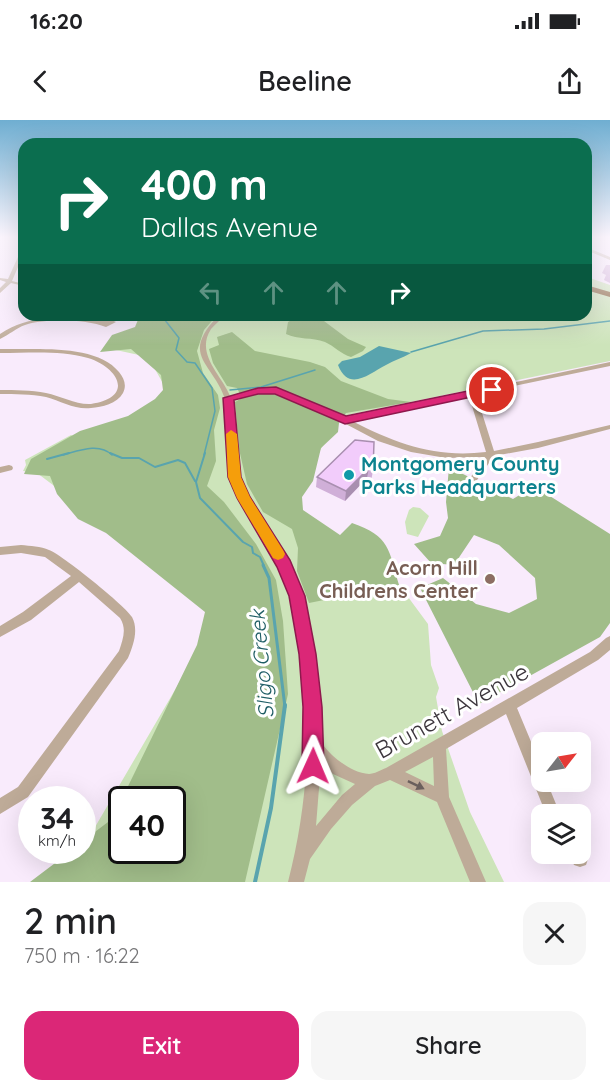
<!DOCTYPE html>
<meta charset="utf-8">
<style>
body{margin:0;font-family:Quicksand,sans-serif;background:#f6f6f6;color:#202124;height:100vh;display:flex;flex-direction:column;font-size:22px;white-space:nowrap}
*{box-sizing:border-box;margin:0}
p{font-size:20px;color:#757577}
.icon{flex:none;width:33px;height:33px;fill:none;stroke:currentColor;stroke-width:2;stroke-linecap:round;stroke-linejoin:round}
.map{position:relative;height:762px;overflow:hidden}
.drawer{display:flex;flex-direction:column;background:#fff;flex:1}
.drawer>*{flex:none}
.guide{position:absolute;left:18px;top:18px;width:574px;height:183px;border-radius:18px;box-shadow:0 6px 24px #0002;background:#0b6e4f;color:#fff;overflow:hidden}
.needle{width:39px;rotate:59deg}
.tools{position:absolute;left:531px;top:612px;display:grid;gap:12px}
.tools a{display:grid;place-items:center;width:60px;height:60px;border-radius:12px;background:#fff;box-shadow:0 6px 24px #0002;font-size:30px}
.speed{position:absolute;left:18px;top:666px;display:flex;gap:12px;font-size:30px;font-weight:700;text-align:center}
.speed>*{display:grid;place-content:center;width:78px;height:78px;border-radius:50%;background:#fff;box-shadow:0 6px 24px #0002;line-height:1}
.speed small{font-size:15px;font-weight:400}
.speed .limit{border:3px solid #111;border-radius:9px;background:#fff;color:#111}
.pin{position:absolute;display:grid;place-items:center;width:51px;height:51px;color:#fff;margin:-26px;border:3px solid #fff;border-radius:50%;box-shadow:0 2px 6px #0007}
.me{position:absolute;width:66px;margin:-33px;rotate:1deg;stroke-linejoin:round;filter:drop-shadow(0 0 4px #0008)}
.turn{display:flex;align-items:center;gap:21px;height:126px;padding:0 24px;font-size:27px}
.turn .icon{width:78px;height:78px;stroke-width:2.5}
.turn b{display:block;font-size:42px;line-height:51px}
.lanes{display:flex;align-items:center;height:57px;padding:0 24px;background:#0003;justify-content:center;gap:30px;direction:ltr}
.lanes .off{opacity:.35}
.round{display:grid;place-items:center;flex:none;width:63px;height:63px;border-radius:18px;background:#f6f6f6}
.headline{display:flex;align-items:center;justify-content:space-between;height:102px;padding:0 24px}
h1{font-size:36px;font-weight:600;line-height:45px}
.primary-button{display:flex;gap:12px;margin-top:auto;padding:12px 24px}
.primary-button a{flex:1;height:69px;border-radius:18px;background:#db2777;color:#fff;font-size:24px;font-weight:600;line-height:69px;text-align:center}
.primary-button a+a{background:#f6f6f6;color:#202124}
.status{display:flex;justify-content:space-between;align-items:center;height:42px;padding:0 30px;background:#fff;direction:ltr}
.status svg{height:16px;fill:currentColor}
header{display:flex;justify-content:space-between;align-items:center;height:78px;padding:0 24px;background:#fff;font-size:27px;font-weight:600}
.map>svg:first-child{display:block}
</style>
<div class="status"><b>16:20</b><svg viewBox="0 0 49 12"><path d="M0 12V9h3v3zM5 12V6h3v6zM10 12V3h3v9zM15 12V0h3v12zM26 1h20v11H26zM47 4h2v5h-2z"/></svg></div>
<header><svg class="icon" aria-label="back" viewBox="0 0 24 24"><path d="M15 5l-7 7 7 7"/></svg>Beeline<svg class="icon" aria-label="share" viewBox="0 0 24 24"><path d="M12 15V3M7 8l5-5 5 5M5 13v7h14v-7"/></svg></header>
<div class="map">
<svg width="610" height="762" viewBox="0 0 610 762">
<rect width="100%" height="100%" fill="#f9ebfc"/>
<path fill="#cde4ba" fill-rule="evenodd" d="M587 157 610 165V241L338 297 340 299 283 388 397 462 428 504 431 545 439 568 436 577 442 611 470 692 504 762H63L221 491 37 353 23 351 26 345 25 340 71 315 75 317 121 301 168 272 148 237 116 230 139 211 138 195H586ZM122 680H172V730H122Z
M413 387 420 388 429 396 418 417 407 414 405 402 409 390Z"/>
<path fill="#a1bd8a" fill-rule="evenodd" d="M140 195H217L204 210 197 231 203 253 218 275 220 288 214 310 216 341 207 366 224 382 256 424 276 460 283 501 288 574 245 762H30L71 731 82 730 83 721 112 699 197 525 205 492 106 413 78 399 57 374 50 356 24 354 31 339 80 311 128 296 155 279 163 270 161 255 131 229 100 232 112 215 135 207ZM122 680H172V730H122Z
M301 195H322L320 198 348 219 366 227 363 231 351 237C341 234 334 226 325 222 312 217 298 220 286 214L288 202Z
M232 212 255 231 310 242 325 247 341 261 388 279 411 282 346 293 339 303 338 312 321 328 313 361 302 377 303 390 340 415 352 403C390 416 389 430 399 465L309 483 297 451 298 428 292 409 263 392 247 364 239 329 235 282 242 278 237 268 227 266 213 243 209 229 219 225 217 217Z
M449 347 513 379 534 366 610 414V503L600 517 479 584 420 468 443 458 476 484 509 493 537 479 535 458 499 425 474 415 454 445 431 443 414 424 440 416 448 398 446 382Z"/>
<path fill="#59a4ae" d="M379 226 411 233C403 238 394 240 386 245 370 253 349 273 338 245L342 241 360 237Z"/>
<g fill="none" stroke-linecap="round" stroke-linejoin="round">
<path stroke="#59a4ae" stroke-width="1.5" d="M161 195 179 218 176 230 187 242 195 243 212 268 215 291 204 335
M411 232 483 211 544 209 610 201
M230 270 261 267 315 250
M63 335C78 331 99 322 112 335"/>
<path stroke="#59a4ae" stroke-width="2" d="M110 333 122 338H139L155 347 178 340 185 343 195 361
M205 333 196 362 200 378 243 422 252 427 253 433 260 437 264 446
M47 339 69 333"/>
<path stroke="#59a4ae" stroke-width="3" d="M263 445 269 458 285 587"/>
<path stroke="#59a4ae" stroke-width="4" d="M255 762 271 688 285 585"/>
<path fill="#beab98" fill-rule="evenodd" d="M24 127V133L12 161 24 164V166L11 163 0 173V168L6 162 0 160V158L8 159 22 128Z
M586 127 610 137V140L586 130Z
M219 195H225C221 200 215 204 211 209 195 234 221 254 230 276L265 268 276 269 346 298 610 242V246L476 274 494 331 538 322 610 305V309L538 328 494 336 477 360 474 361 470 358 485 337 446 338 411 332 378 321 342 302 275 273 265 272 232 279C240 306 231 335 240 361 252 391 273 415 288 443 305 475 311 513 316 549 317 561 320 620 323 625 333 638 352 653 369 654 374 654 381 650 386 648L590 532 606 518 610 516V530L598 540 517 588 542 648V662H547L560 694H546L506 594 446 629 449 677 486 762H470L437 682 390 660 375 666 352 685 331 709 310 739 304 762H288C312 669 314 574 292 479 281 434 244 402 231 358 223 333 233 307 226 282 214 242 178 237 219 195ZM469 276 486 332C435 338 397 324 352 301ZM433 637 434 666 405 652ZM321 643 333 654 355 664 342 675 316 706Z
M47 198 99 200 107 198 116 202 106 207C85 199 47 198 25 205 16 208 9 215 0 219V214C15 204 30 200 47 198Z
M0 229C33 230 96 223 119 252 124 258 127 265 123 273 117 284 102 287 91 288 75 290 61 281 46 277 31 274 15 274 0 274V270C15 270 31 270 46 273 61 276 76 285 91 284 134 278 120 248 88 238 60 230 29 233 0 233Z
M9 345 12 346 13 348 12 350 0 353V347Z
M21 425C30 426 41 426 49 430 61 434 127 487 132 497 139 510 133 526 128 538L28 677 0 694V678L18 667 119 531C123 519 127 509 120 498L79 462 31 500 0 517V506L23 492 71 456 45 437 21 433 0 435V427Z
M580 728 586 733 588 739 586 745 580 747 574 745 568 734H580Z"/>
<path fill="#815b32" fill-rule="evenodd" d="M586 165 610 172V177L586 170Z"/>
</g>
<path fill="#d0afd8" d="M606 145H610V163L604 160 606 155 602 153Z
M355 320 373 351 371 361 367 358 345 381 316 367 317 357Z"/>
<path fill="#a98fb0" d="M369 348 367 358 345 381 346 371Z"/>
<path fill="#f2ccfb" stroke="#a98fb0" stroke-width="1.5" d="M355 320 374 322 373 351 369 348 346 371 317 357Z"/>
<defs><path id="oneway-solid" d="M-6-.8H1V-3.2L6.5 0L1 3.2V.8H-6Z" transform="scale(1.5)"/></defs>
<use fill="#6a5f5d" href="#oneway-solid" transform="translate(416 665) rotate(26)"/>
<linearGradient id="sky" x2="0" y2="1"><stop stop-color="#6faed1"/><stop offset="0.52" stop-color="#fcf6fe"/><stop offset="1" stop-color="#fcf6fe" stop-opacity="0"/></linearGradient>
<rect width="610" height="225" fill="url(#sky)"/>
<path fill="#db2777" stroke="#8e194d" stroke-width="1.5" d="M492 266 497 270 495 272 345 304 275 274H258L234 280 241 357 250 377 290 440 305 476 316 534 322 587 324 646 321 653 313 656 306 653 302 646 303 587 299 534 289 476 277 447 237 378 228 357 223 278 258 268 276 267 346 296Z"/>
<path fill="#f59e0b" d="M231 310 237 314 241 357 250 377 283 430 285 434 283 438 278 440 273 438 237 378 228 357 226 314Z"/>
<circle fill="#0f9aa8" stroke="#fff" stroke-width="2" cx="349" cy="355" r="6"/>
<circle fill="#8d6e63" stroke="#fff" stroke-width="2" cx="490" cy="459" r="6"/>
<g text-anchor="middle" stroke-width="6" stroke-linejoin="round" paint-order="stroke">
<g font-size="20" font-weight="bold" fill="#0d838f" stroke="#fff" text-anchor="start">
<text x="361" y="351">Montgomery County<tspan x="361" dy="23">Parks Headquarters</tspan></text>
</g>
<g font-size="20" font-weight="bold" fill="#785e54" stroke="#fff" text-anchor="end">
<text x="478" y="455">Acorn Hill<tspan x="478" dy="23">Childrens Center</tspan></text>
</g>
<g font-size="21" font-style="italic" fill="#1e5d65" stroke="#fff">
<text transform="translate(262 544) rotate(-95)" y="7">Sligo Creek</text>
</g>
<g font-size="24" fill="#3c363d" stroke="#fff">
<text transform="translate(452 591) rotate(-29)" y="8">Brunett Avenue</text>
</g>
</g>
</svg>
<div class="tools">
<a><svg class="needle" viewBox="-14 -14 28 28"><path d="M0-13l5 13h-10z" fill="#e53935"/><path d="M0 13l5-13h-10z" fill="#757577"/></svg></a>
<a><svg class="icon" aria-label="layers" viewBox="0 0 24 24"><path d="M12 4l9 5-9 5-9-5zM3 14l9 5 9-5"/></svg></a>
</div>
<div class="speed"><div>34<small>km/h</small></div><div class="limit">40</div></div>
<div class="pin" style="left:492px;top:270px;background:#d93025"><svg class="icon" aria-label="arrive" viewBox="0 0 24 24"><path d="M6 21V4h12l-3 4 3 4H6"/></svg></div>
<svg class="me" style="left:313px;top:646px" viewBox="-20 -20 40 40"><path d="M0-17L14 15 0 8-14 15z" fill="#db2777" stroke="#fff" stroke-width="4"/></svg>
<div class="guide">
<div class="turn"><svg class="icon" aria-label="right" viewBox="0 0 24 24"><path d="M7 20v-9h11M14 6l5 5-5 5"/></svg><div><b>400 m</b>Dallas Avenue</div></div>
<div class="lanes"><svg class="icon off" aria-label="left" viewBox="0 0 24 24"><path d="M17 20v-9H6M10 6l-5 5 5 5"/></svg><svg class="icon off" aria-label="ahead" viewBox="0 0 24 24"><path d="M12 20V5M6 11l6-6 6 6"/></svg><svg class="icon off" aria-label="ahead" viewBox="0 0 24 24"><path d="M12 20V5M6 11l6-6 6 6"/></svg><svg class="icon" aria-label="right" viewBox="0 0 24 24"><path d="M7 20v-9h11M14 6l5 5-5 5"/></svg></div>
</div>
</div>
<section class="drawer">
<div class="headline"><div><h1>2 min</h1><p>750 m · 16:22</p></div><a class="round"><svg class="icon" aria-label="close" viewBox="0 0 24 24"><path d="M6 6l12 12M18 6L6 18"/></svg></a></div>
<div class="primary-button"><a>Exit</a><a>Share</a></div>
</section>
